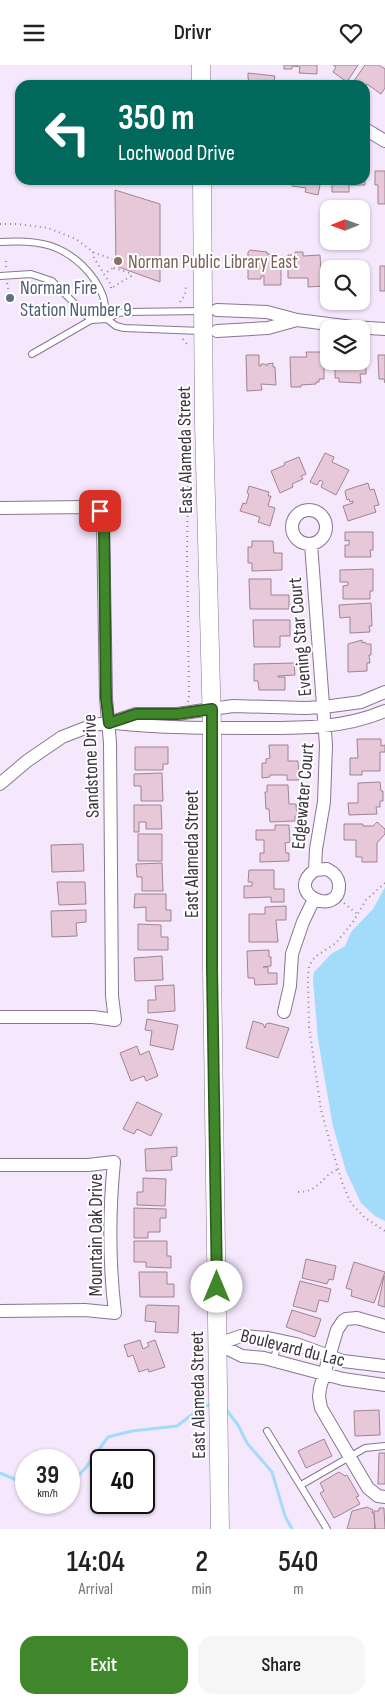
<!DOCTYPE html>
<style>
body{margin:0;font-family:"Sofia Sans Condensed",sans-serif;background:#f6f6f6;color:#222;height:100vh;display:flex;flex-direction:column;font-size:19px;white-space:nowrap}
*{box-sizing:border-box;margin:0}
p{font-size:16px;color:#767676}
.icon{flex:none;width:28px;height:28px;fill:none;stroke:currentColor;stroke-width:2;stroke-linecap:round;stroke-linejoin:round}
.map{position:relative;height:1464px;overflow:hidden}
.panel{display:flex;flex-direction:column;background:#fff;flex:1}
.panel>*{flex:none}
.banner{position:absolute;left:15px;top:15px;width:355px;height:105px;border-radius:15px;box-shadow:0 1px 4px #0004;background:#00695c;color:#fff;overflow:hidden}
.needle{width:32px;rotate:269deg}
.controls{position:absolute;left:320px;top:135px;display:grid;gap:10px}
.controls a{display:grid;place-items:center;width:50px;height:50px;border-radius:10px;background:#fff;box-shadow:0 1px 4px #0004;font-size:25px}
.speed{position:absolute;left:15px;top:1384px;display:flex;gap:10px;font-size:25px;font-weight:700;text-align:center}
.speed>*{display:grid;place-content:center;width:65px;height:65px;border-radius:50%;background:#fff;box-shadow:0 1px 4px #0004;line-height:1}
.speed small{font-size:12px;font-weight:400}
.speed .limit{border:2px solid #111;border-radius:8px;background:#fff;color:#111}
.pin{position:absolute;display:grid;place-items:center;width:42px;height:42px;color:#fff;margin:-21px;border-radius:10px;box-shadow:0 2px 8px #0006}
.me{position:absolute;width:55px;margin:-28px;rotate:0deg;stroke-linejoin:round;filter:drop-shadow(0 0 4px #0008)}
.turn{display:flex;align-items:center;gap:18px;height:105px;padding:0 20px;font-size:22px}
.turn .icon{width:65px;height:65px;stroke-width:2.5}
.turn b{display:block;font-size:35px;line-height:42px}
.eta{display:flex;justify-content:space-evenly;align-items:center;height:85px;text-align:center}
.eta b{font-size:30px;font-weight:600;line-height:35px}
.action{display:flex;gap:10px;margin-top:auto;padding:10px 20px}
.action a{flex:1;height:58px;border-radius:15px;background:#40862b;color:#fff;font-size:20px;font-weight:600;line-height:58px;text-align:center}
.action a+a{background:#f6f6f6;color:#222}
header{display:flex;justify-content:space-between;align-items:center;height:65px;padding:0 20px;background:#fff;font-size:22px;font-weight:600}
.map>svg:first-child{display:block}
</style>
<header><svg class="icon" aria-label="menu" viewBox="0 0 24 24"><path d="M4 6h16M4 12h16M4 18h16"/></svg>Drivr<svg class="icon" aria-label="heart" viewBox="0 0 24 24"><path d="M12 20l-8-8c-3-5 5-10 8-4 3-6 11-1 8 4z"/></svg></header>
<div class="map">
<svg width="385" height="1464" viewBox="0 0 385 1464">
<rect width="100%" height="100%" fill="#f5e7fc"/>
<path fill="#a3dbfa" d="M385 822V1156L375 1151 361 1138 346 1106 333 1061 325 1016 318 974 313 915 314 907 320 901 331 889 345 881 351 867 373 844Z"/>
<g fill="none" stroke-linecap="round" stroke-linejoin="round">
<path stroke="#a3dbfa" stroke-width="3" d="M225 1343 238 1360 247 1378 272 1407 285 1451 292 1464
M0 1408 26 1419
M69 1417 79 1410 87 1401 108 1372 132 1366 177 1361 202 1342 213 1339"/>
</g>
<path fill="#e6c8d8" stroke="#a08493" d="M284 0H317V9L299 8 300 2 292 1V4H284Z
M333 0H358L347 17 333 7 336 2Z
M365 0H379L385 4V23L381 29 367 19 365 22V20H351Z
M248 8 275 11 274 16H276V20H252V17L249 16 248 13Z
M375 106H385V139H378V120H375Z
M293 115H321L318 130 305 127 306 123 292 121Z
M332 115H365V120H349V127H332Z
M115 125 160 139V217L116 201Z
M250 185 267 187V189H276V192L281 193V220H264V211H261V214H248V187Z
M295 187H303V191L320 190 321 207H325V221L308 222V213H288V190H295Z
M338 196H349V198H354V202H362V210L361 204H331V200H338Z
M380 201H385V226H380Z
M361 212 362 218H368V230H361Z
M306 287H324V314H319V317H316V319L301 320V322H291L290 292H307Z
M361 289H366V309H360L361 318 339 317V313H335V296H361Z
M246 290H259V301H261V299H265L267 301V299L273 298V302H275L276 320 261 319 262 325 247 326Z
M378 290H385V318L384 314H379Z
M325 388 334 392 332 397 349 405 336 430 321 422 323 417 320 415 317 420 310 417Z
M299 392 306 409 301 411 303 414 292 419 293 422 280 428 271 406 285 400 284 398Z
M368 418 370 425 374 424 379 440 374 441 376 447 348 456 343 441 353 438V436L350 437 349 434 347 435 345 427 346 425Z
M249 421 269 427 268 431H271L268 441 275 443 270 461 258 457 260 452 240 446 243 438 246 439 249 429 247 428Z
M345 467H373V485H370L371 492H345V480H349V475L345 476Z
M252 476H273L274 488H282V505L252 506V498H248V482H252Z
M373 504V526H370V534H343V521L348 520V517H340V505Z
M249 514H271V530H289V544H250Z
M371 538 372 561H369L370 567 350 568V552L340 553 339 540Z
M253 555H290V571H280V582H254Z
M362 575V578L365 577 366 579H371V590H369L370 598H367V606L348 607V579Z
M294 598 295 610 278 611V612H285V625H259L258 616H254V599Z
M357 674H381V681L385 680V687H380V706H362V710H350V693H358Z
M269 680H288V696H298L299 715H287V710H270V712L262 713V698H266V694L270 693Z
M135 682H168V699H163V705H135Z
M162 708 163 736H141V721H134V709Z
M380 717 381 726H383V736H380V742H376L377 749 349 750 348 738H358V718Z
M267 720H288L289 739H296L297 751H295V756L270 757 269 744H266L265 727H267Z
M134 740H161L162 764H146V757H139V767H134Z
M377 757 385 764V769L377 778V797H362V792H356V775H344V759H363V761H373Z
M275 760H289L290 777 285 778 286 788H289V796L260 797V788H264V775H256V765H275Z
M138 769H162V796H138Z
M83 779 84 806 52 807 51 780Z
M162 798 163 826H142V812H137L136 799Z
M249 805H274V824H284V837H271V832L244 833V821H252V817H248Z
M57 817H85L86 839 59 840Z
M135 829H166V845H171V856H146V842L134 843Z
M286 841V855H276L278 877H249V849H265V842Z
M86 845V857L76 858 77 871 52 872 51 846Z
M138 859 161 860V872H168V885H138Z
M269 885V892H271V901L263 902H268V908H277V919L255 920 254 913H248L247 886Z
M162 891 163 915 135 916 134 893Z
M174 920 175 946 148 948V935H156L155 921Z
M147 954 178 960 173 985 150 980 152 966 145 965Z
M253 956 263 959 265 963 266 959 269 958 289 963 278 993 246 983Z
M137 981 140 990 149 986 158 1011 146 1016 144 1011 131 1016 120 988Z
M137 1037 162 1049 151 1071 137 1064 134 1069 123 1064Z
M177 1082V1091L171 1092 172 1105 146 1106 145 1084Z
M143 1113 166 1114 165 1141 137 1140V1127H143Z
M134 1143 166 1144V1153H160V1167H148V1173H134Z
M134 1176H167V1191H171V1203L146 1202V1197H134Z
M306 1194 336 1201 333 1215 329 1214 327 1219 302 1213Z
M354 1197 385 1207 374 1238 351 1231 352 1225 346 1223Z
M139 1207H167V1219H174V1232H140Z
M384 1211H385V1242L378 1240Z
M300 1216 331 1224 328 1237 319 1235 316 1247 293 1241Z
M148 1240 179 1241 178 1268 155 1267 156 1257 145 1256 146 1241Z
M292 1245 321 1254 315 1272 286 1262Z
M140 1275 143 1284 149 1281 147 1278 155 1275 165 1302 149 1307 148 1304 139 1307 133 1290 128 1292 124 1280Z
M379 1345 380 1370 355 1371 354 1346Z
M324 1374 332 1391 306 1403 298 1386Z
M379 1388H385V1419H378Z
M339 1407 345 1411 347 1410 359 1431 356 1432 360 1439 334 1453 320 1428 324 1426 320 1418Z
M367 1442 373 1445 372 1448H374L375 1464H347L352 1446Z
M379 1443H384L385 1464H375L374 1446H379Z"/>
<g fill="none" stroke-linecap="round" stroke-linejoin="round">
<g stroke="#87788f" stroke-width="8">
<path id="lane" d="M0 177C16 176 36 176 51 181 74 189 94 208 103 231 105 238 106 247 107 254L91 255 32 289
M0 211 31 209 52 216 91 255
M201 266 124 263 116 261 107 254 118 248 127 247 202 246
M274 1295 278 1275
M267 1366 327 1464
M301 1420 365 1383 385 1381"/>
</g>
<g stroke="#87788f" stroke-width="14">
<path id="street" d="M365 64 385 76
M217 245 267 247 297 255 268 263 217 266
M297 255 352 262 385 264
M0 443 87 442 97 447 103 458 106 633 110 678 112 931 115 955 93 952H0
M292 462a17 17 0 1 1 34 0a17 17 0 1 1-34 0Z
M97 448 110 433
M311 479 326 680 324 737 316 784 315 805C282 829 341 854 339 819 338 811 333 807 327 804L315 805
M115 658C161 663 207 663 253 663 298 663 343 664 385 646
M0 719 27 696 62 672 93 660 109 658 136 649H177L233 641 305 643 324 642 361 637 385 627
M284 947 290 921 292 889 303 857 314 834
M0 1100H88L114 1097C109 1147 109 1198 115 1248L85 1245 0 1246
M385 1261 357 1253 346 1254 343 1256 337 1265 320 1323 319 1332 321 1343 368 1423 378 1431 385 1432
M218 1279 242 1291 264 1293 343 1314 385 1320
M218 1279 241 1271 268 1273 296 1279 343 1296 385 1301"/>
</g>
<g stroke="#87788f" stroke-width="19">
<path id="secondary" d="M201 0V20
M202 115 204 358 212 663V903L220 1464"/>
</g>
<path stroke="#918695" stroke-width="2" stroke-dasharray="1 4" stroke-linecap="butt" d="M0 159H18L48 163 76 174 93 187 114 195V203L130 208 131 211 110 224
M93 187 94 193 104 209
M6 202V193
M7 218 10 231
M111 223V220L104 209 113 203
M180 237 185 230 186 221H188
M183 274 189 282
M188 637 189 631 187 487 189 369
M385 818 366 835 353 857 336 878 315 892 309 901 308 915 309 962 313 989 321 1045 331 1081 343 1120 351 1138 365 1153 385 1166
M344 838 357 849
M298 1127C320 1127 320 1112 338 1104"/>
<use href="#lane" stroke="#fff" stroke-width="6"/>
<use href="#street" stroke="#fff" stroke-width="12"/>
<use href="#secondary" stroke="#fff" stroke-width="18"/>
</g>
<g fill="none" stroke-linecap="round" stroke-linejoin="round">
<g stroke="#2a571c" stroke-width="12">
<path id="route" d="M100 446 97 448 104 463 106 633 109 658 136 649H177L212 644V903L217 1222"/>
</g>
<use href="#route" stroke="#40862b" stroke-width="9"/>
</g>
<circle fill="#8d6e63" stroke="#fff" stroke-width="2" cx="118" cy="196" r="5"/>
<circle fill="#5c6f8a" stroke="#fff" stroke-width="2" cx="10" cy="233" r="5"/>
<g text-anchor="middle" stroke-width="4" stroke-linejoin="round" paint-order="stroke">
<g font-size="19" fill="#785e54" stroke="#fff" text-anchor="start">
<text x="128" y="203">Norman Public Library East</text>
</g>
<g font-size="19" fill="#4e5e75" stroke="#fff" text-anchor="start">
<text x="20" y="229">Norman Fire<tspan x="20" dy="22">Station Number 9</tspan></text>
</g>
<g font-size="19" fill="#3c353f" stroke="#fff">
<text transform="translate(184 385) rotate(-91)" y="7">East Alameda Street</text>
<text transform="translate(299 572) rotate(-95)" y="7">Evening Star Court</text>
<text transform="translate(90 701) rotate(-92)" y="7">Sandstone Drive</text>
<text transform="translate(302 731) rotate(-85)" y="7">Edgewater Court</text>
<text transform="translate(191 789) rotate(-90)" y="7">East Alameda Street</text>
<text transform="translate(95 1170) rotate(-90)" y="7">Mountain Oak Drive</text>
<text transform="translate(293 1282) rotate(14)" y="7">Boulevard du Lac</text>
<text transform="translate(197 1330) rotate(-91)" y="7">East Alameda Street</text>
</g>
</g>
</svg>
<div class="controls">
<a><svg class="needle" viewBox="-14 -14 28 28"><path d="M0-13l5 13h-10z" fill="#e53935"/><path d="M0 13l5-13h-10z" fill="#767676"/></svg></a>
<a><svg class="icon" aria-label="search" viewBox="0 0 24 24"><circle cx="10" cy="10" r="6"/><path d="M15 15l6 6"/></svg></a>
<a><svg class="icon" aria-label="layers" viewBox="0 0 24 24"><path d="M12 4l9 5-9 5-9-5zM3 14l9 5 9-5"/></svg></a>
</div>
<div class="speed"><div>39<small>km/h</small></div><div class="limit">40</div></div>
<div class="pin" style="left:100px;top:446px;background:#d93025"><svg class="icon" aria-label="arrive" viewBox="0 0 24 24"><path d="M6 21V4h12l-3 4 3 4H6"/></svg></div>
<svg class="me" style="left:217px;top:1222px" viewBox="-20 -20 40 40"><circle r="19" fill="#fff"/><path d="M0-13L10 11 0 6-10 11z" fill="#40862b"/></svg>
<div class="banner">
<div class="turn"><svg class="icon" aria-label="left" viewBox="0 0 24 24"><path d="M17 20v-9H6M10 6l-5 5 5 5"/></svg><div><b>350 m</b>Lochwood Drive</div></div>
</div>
</div>
<section class="panel">
<div class="eta">
<div><b>14:04</b><p>Arrival</p></div>
<div><b>2</b><p>min</p></div>
<div><b>540</b><p>m</p></div>
</div>
<div class="action"><a>Exit</a><a>Share</a></div>
</section>
